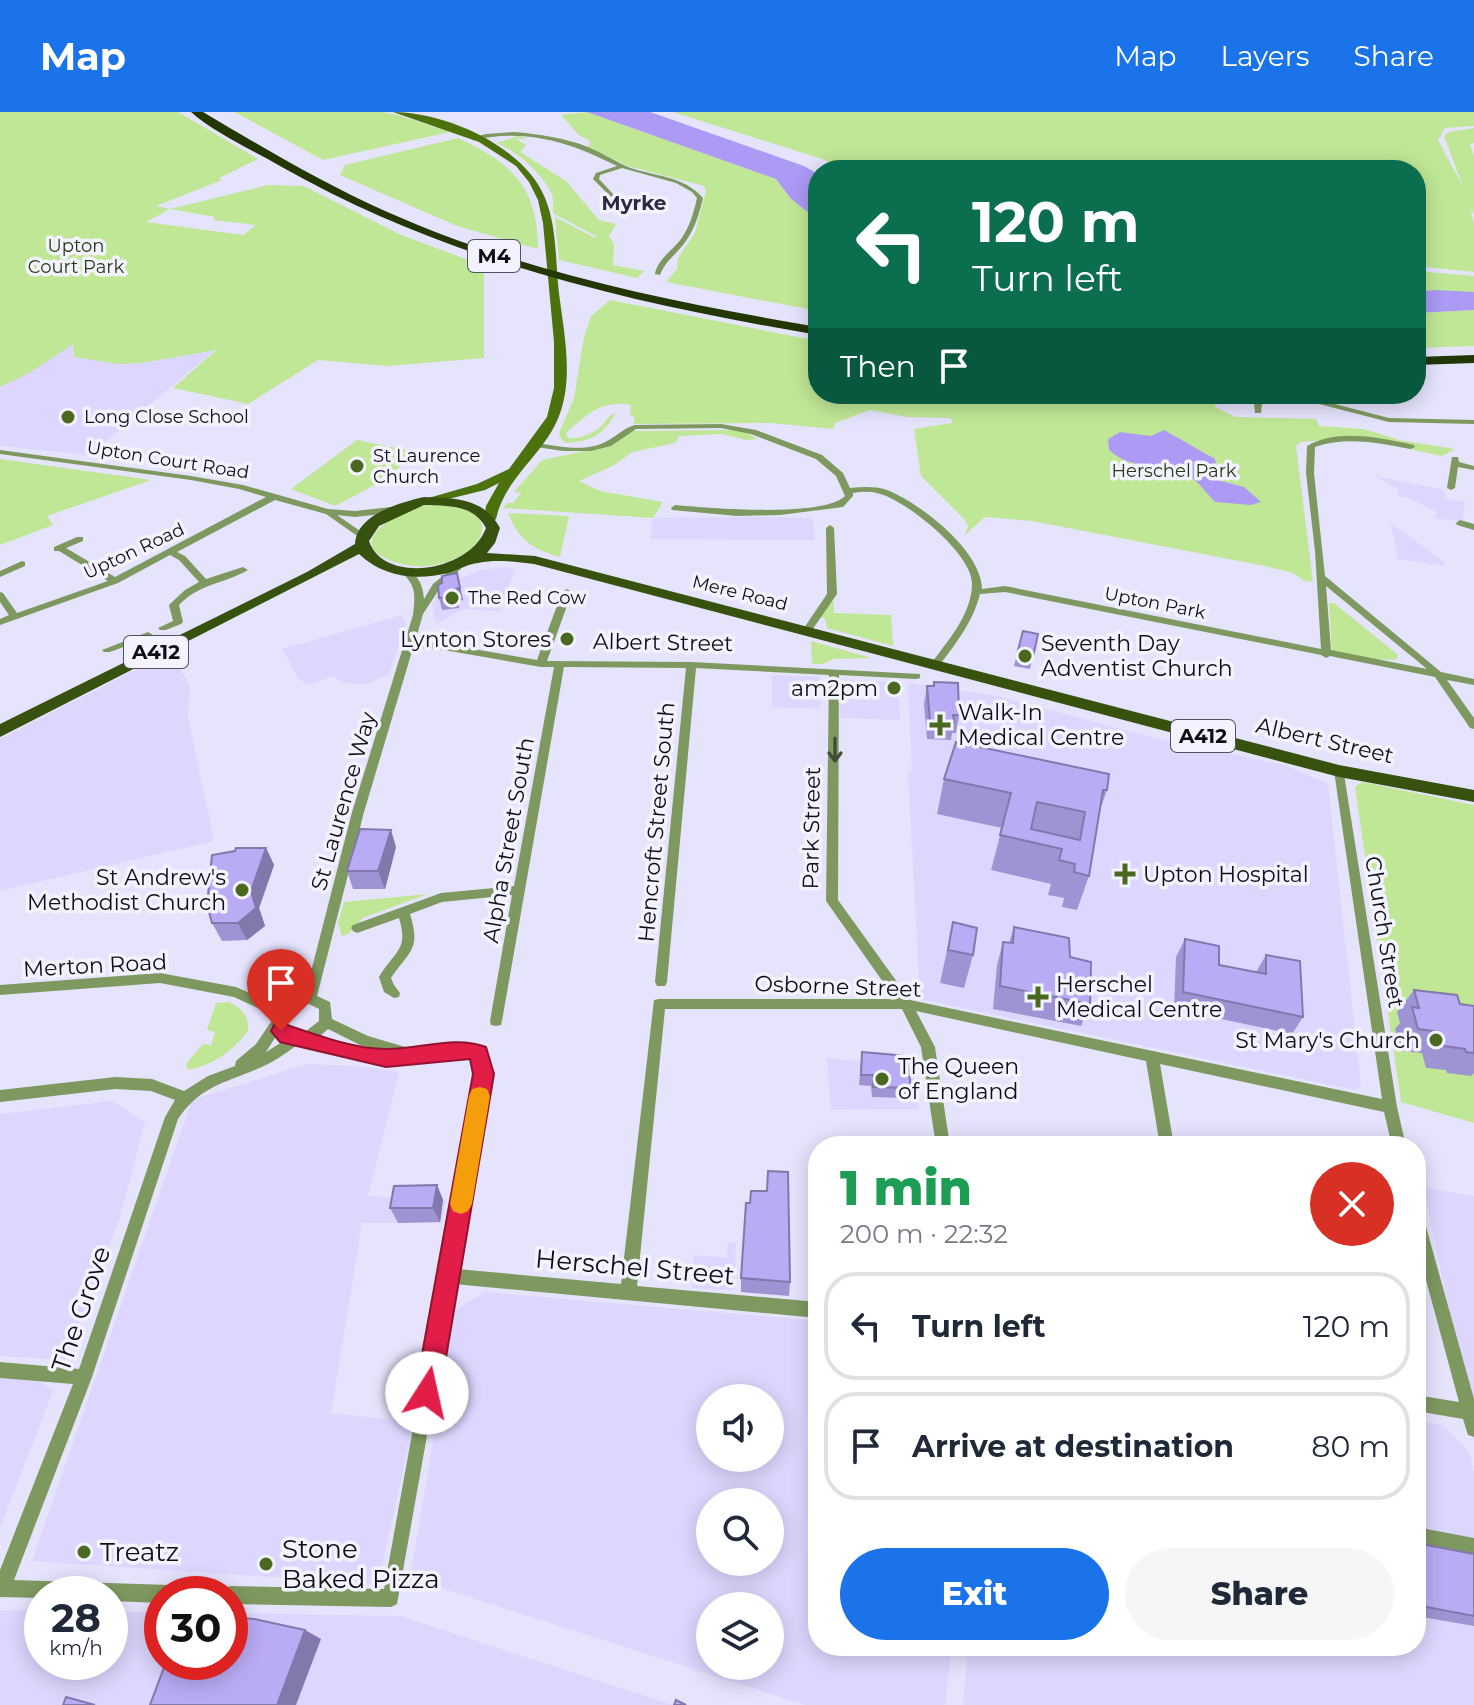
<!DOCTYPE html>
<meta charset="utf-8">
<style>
body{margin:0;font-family:Montserrat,sans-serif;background:#f6f6f7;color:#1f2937;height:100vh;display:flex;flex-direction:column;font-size:30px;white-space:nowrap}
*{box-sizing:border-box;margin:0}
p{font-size:26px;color:#747a83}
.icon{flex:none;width:44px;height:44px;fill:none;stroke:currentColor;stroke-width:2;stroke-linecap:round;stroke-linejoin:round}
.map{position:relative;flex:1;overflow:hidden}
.drawer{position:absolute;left:808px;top:1024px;width:618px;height:520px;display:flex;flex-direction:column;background:#fff;border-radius:32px;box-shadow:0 4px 20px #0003}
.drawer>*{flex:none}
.hud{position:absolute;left:808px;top:48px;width:618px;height:244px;border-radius:32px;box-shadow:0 4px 20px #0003;background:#0b6e4f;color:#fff;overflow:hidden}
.fabs{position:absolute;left:696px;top:1272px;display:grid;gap:16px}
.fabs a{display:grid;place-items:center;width:88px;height:88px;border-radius:50%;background:#fff;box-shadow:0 4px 20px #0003;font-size:40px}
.speed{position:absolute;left:24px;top:1464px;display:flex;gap:16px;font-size:40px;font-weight:700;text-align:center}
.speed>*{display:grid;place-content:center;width:104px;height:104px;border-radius:50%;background:#fff;box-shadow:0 4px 20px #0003;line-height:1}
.speed small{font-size:20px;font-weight:400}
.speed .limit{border:12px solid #d22;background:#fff;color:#111}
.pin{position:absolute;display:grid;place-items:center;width:68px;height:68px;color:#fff;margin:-82px -34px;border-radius:50% 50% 50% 0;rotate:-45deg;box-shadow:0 0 8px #0007}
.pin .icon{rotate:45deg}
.me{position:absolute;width:88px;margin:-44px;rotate:10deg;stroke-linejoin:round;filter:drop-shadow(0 0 6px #0008)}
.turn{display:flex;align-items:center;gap:28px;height:168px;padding:0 32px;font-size:36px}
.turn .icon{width:104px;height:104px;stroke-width:2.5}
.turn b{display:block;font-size:56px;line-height:68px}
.then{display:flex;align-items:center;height:76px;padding:0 32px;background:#0003;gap:16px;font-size:30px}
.round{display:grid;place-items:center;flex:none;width:84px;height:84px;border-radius:42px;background:#f6f6f7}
.overview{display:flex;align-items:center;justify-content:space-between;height:136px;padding:0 32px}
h1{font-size:48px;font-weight:800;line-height:60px;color:#1e9e55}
.button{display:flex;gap:16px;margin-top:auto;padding:16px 32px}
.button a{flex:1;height:92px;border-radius:48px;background:#1a73e8;color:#fff;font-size:32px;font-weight:800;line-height:92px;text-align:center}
.button a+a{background:#f6f6f7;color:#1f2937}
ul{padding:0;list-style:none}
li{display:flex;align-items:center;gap:24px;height:108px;margin:0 16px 12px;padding:0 16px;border:4px solid #e0e1e3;border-radius:32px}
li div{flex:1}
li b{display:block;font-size:30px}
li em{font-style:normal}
header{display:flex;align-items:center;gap:48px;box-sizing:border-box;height:112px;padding:0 40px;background:#1a73e8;color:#fff}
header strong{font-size:38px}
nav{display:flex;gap:44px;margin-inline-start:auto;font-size:28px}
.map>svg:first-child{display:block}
</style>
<header>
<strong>Map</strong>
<nav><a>Map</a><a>Layers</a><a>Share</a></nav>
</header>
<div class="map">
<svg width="1474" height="1593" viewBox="0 0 1474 1593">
<rect width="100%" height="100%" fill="#e6e3fd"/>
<path fill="#ddd7ff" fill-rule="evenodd" d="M75 220 215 238 90 343 0 334V276Z
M1375 364 1440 377 1445 380V386L1465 390 1462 410 1435 406 1437 400 1412 387 1399 384 1397 376Z
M769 405 810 406 813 408 815 428 650 427 653 406Z
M1391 411 1445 451 1446 454 1398 447Z
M505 455 515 458 500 499 464 497 436 512 432 493 441 475 480 458Z
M402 503 406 512 389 562 367 572 342 571 334 564 308 573 299 567 282 537Z
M171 540 190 574 188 605 214 729 0 779V627Z
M772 563 820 565V597L772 595Z
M840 567 898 570 900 608 840 606Z
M908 571 998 584 1139 622 1287 654 1328 672 1361 974 1355 978 920 887 908 660 912 659Z
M827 946 912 955 919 997 831 998Z
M307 952 356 954 399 960 368 1084 446 1088 442 1111H362L331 1301 414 1310 378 1472 32 1449 192 988Z
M112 989 145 1010 120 1105 65 1248 0 1244V1002Z
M1424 1076 1474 1084V1301H1470Z
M728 1130 736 1131 734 1178 692 1176 694 1143 727 1146Z
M485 1180 818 1209V1534H952L945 1593H805L410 1466 455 1198ZM710 1286H770V1346H710ZM710 1390H770V1450H710ZM710 1494H770V1554H710Z
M0 1265 38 1268 53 1279 0 1416Z
M1416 1308 1443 1313 1469 1340 1474 1361V1427L1416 1416Z
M1416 1436 1474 1448V1593H963L968 1534H1416Z
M0 1498 42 1499V1550H110V1500H162V1550H230V1501L400 1504 673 1593H0Z"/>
<path fill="#c0e796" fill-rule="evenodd" d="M0 0H178L258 47 219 66 222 68 156 94 170 97 268 73 304 74 399 122 484 154V246L388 254 318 248 248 292 173 276 216 238 141 251 118 252 74 245 73 232 29 261 0 275ZM170 97 215 105 213 108 256 113 243 123 146 110Z
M234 0H383L406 5 389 0 450 20 323 48Z
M587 0 776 67 791 87 818 108V199L666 170 677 157 678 146 695 121 706 79 704 74 628 54 588 35 591 30 579 23 561 3Z
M673 0H1474V14L1445 16 1438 28 1463 75 1444 24 1449 20 1474 16V31L1470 32 1474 44V103L1470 94 1474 112V160L1416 154V58H840L825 48Z
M518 24 529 26 516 27 526 33 520 40 566 69 599 108 616 112 609 124 614 132 613 153 644 159 637 166 559 148 555 105 595 126 596 124 554 102C552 96 554 90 552 83 545 64 515 37 496 31Z
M458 26C512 51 538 75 538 137L457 114 340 63 345 53Z
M1416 159 1474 164V180H1416Z
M610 188 818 229V282H1216L1215 295 1235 305 1316 307 1319 314 1364 317 1399 328 1455 337 1442 344 1357 326 1301 330 1296 334 1313 470 1305 469 1293 461 1265 454 1032 409 985 405 965 423 968 414 964 407 921 364 914 317 952 311 951 306 907 305 870 298 835 311 833 317 770 311 633 312 635 305 630 304 631 293C601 287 587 303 566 321L568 326C585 327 600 319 609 304L616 301C602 324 592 329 565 331L559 324 560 319 574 286 584 225 591 204Z
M1474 198V234L1416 236V201Z
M743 318 757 327 746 328 722 322 679 324 675 331 632 340 613 354 579 369 600 379 663 390 653 406 503 396 507 391H513L521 381 514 380 542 348 609 334 632 319Z
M357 328 416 340 386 367 335 394 291 377Z
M0 347 151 368 47 404 53 413 0 433Z
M425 393C534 391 466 471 398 451 338 433 396 400 425 393Z
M508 401 569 404 560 445C532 437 519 428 508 401Z
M833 485 834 501 891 503 893 534 827 516 825 506 819 505Z
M1329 491H1334L1398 543 1396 548 1337 546 1332 541Z
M811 529 872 546 833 547 823 552H812Z
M1362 670 1474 693V1011L1401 990 1355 675Z
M428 782 363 806 348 822 342 824 338 811 344 790Z
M291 850 280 876 268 881 256 877 255 868 259 864Z
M229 890C243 897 249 904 248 919 232 940 213 953 188 958L186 952 203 932 211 933 215 920 207 918 216 891Z"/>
<path fill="#ac9af5" d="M587 0H650L804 54 818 62V108L791 87 776 67Z
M1435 178 1474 180V198L1416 201V180Z
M1164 318 1215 347 1216 351 1199 358 1202 364 1244 375 1261 390 1251 393 1215 390C1204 379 1196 365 1181 359 1153 348 1136 361 1109 338L1108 327 1120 320 1151 324Z"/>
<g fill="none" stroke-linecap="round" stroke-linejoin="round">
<path fill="#7e9960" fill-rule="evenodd" d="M514 20C539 22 565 26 588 35 602 41 615 49 628 55 655 65 683 63 703 86 699 103 694 119 683 133 675 143 664 151 660 163L655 162C657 147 675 137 683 124 690 113 694 100 697 86L692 80 676 71 622 56 600 63 599 67 614 83 611 85 593 67 596 61 617 54C570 30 526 16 473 28L470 26 486 22Z
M1263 286 1319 288 1389 306 1474 308V312L1389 310 1319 292 1264 290 1262 291 1261 301H1255L1254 290Z
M721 312 756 318 822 343 843 361 850 376C862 375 875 374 887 378 920 391 982 439 982 477L1005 474 1321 537 1315 439 1306 361 1307 334C1338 316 1380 326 1414 333L1415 335 1411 337C1379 331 1347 324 1315 335L1314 361 1325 464 1441 560 1474 567V573L1447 568 1474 606V617L1470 616 1435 565 1330 544 1326 546 1321 543 1005 480 980 482C973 510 955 533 938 555H932L930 553C947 530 972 502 972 472 973 442 905 387 877 381 869 379 861 380 853 381V384L843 395 780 403 737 404 672 398 671 396 675 393C708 396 823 406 845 384L836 364 816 347 751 322 721 316 636 317 611 334 591 339H563L536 335 532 333 536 331C558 334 586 341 607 329 617 324 624 316 635 313ZM1326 474 1427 557 1331 538Z
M0 338 191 364 243 373 328 397 355 399 391 395 395 398 391 401 355 405 337 403 366 423V427L363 428 326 402 275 388 177 440 185 444 206 467 243 455 248 458C224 472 200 471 179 493L183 510 181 512 166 518H160L158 516 173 509 169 493 185 478 199 470 179 448 170 443 118 471 0 513V507L9 503 0 490V480L3 481 17 501 108 469 59 439H54V435L77 425H83V429L66 436 115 465 266 385 239 377 191 368 0 342Z
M1452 345H1458L1459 350 1474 354V358L1458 355 1455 376 1451 378 1447 376Z
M1460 408 1474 412V418L1457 413 1456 411Z
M830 413 834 416 837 482 810 521 807 522 802 519 827 482 826 416Z
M462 448 465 449V453L440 476 423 502 415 530 438 531 537 548 562 480 567 477 572 480 547 549 691 550 920 562V566L916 567 839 563 838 788 910 888 1382 987 1334 659 1335 656H1343L1397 995 1406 1034H1392L1384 1000 1160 952 1174 1034H1160L1146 949 916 899 935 935 950 1034H936L921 935 902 897H665L637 1174 818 1190V1206L454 1172 397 1492 391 1495 230 1492V1482H221L224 1477 230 1474 384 1477 477 962 473 945 468 943 386 952 352 946 306 931H300C286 941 273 951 257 957 224 971 199 975 178 1007L92 1265 14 1468 170 1473 176 1476 179 1482H162V1491L110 1489V1482H42V1486L0 1485V1458L73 1272 0 1266V1250L79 1257 165 1005 175 988 151 979 115 977 0 990V978L115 965 152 967 184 979 208 964 235 954 236 949 256 932 275 904 234 885 160 871 0 883V873L160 861 236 875 280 894 289 888 305 883 352 700 413 503C415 482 417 474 400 459L405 456C418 462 423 473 424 487L433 472ZM413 536 438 537 541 555H554L514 774 441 781 353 813 351 816 353 819 357 821 399 806C409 839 394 839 379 865L384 880 394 886 399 885 400 881 394 873 391 866C410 838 421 838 410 802L442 790 512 783 490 909 491 913 496 914 501 913 502 909 564 555 686 556 655 870 657 874H665L667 870 696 556 829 563 826 789 895 887H659L654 888 621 1172 457 1157 491 962 484 937 468 931 412 937 368 924 332 907 330 890 317 884 364 700ZM309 892 319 897V909L305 920 293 919C278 903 295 896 309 892ZM328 917 360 933 387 940 352 934 320 924ZM278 921 285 928 263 942 266 940Z
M22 449 25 450V454L0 465V459Z
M148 520 153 523 151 525 110 540H104L102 538Z
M1416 1097 1421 1099 1423 1104 1474 1287V1325L1468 1323 1463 1307 1416 1299V1283L1459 1290 1416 1131Z
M1416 1415 1474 1426V1444L1416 1433Z"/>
<path fill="#4c720e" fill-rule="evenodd" d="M393 0C446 0 525 35 545 86 558 117 555 156 560 189 565 226 573 268 559 304 544 343 505 365 496 407L490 411 484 407 486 394 499 371 485 378 424 393 418 389 477 372 509 357 547 305 554 276V230L543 111 538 88 529 70 516 54 479 30Z"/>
<path fill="#37510f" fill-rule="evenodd" d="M424 385C455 386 484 386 500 416L495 431 487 441 535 444 1339 653 1474 678V690L1339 665 534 452C516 450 497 447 478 451 468 452 458 458 448 461 416 469 383 465 359 442L0 625V612L307 460 355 432C357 402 399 391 424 385ZM424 393C448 394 473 392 486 416 470 460 384 473 369 429L379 414Z"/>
<path fill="#233705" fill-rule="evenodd" d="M191 0H203C262 35 322 71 385 99 522 160 670 190 818 215V223C630 191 447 149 280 54 251 37 216 22 191 0Z
M1474 243V251L1416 253V245Z"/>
</g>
<path fill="#9f94d3" d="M457 461 463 488 458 489 459 496 442 498 439 486 442 471Z
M1023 519 1038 522 1030 557 1014 554Z
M934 570 959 603 956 621H952L951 628 927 627 924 592 927 574H933Z
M944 667 1107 678 1100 698 1089 764 1077 798 1062 795 1064 786 1048 783 1051 772 991 758 1002 716 937 702Z
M396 735 385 777H353L347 759Z
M266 736 274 753 259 796 265 814 247 828 222 829 212 811Z
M953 810 973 843 964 876 940 871Z
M1014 815 1070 845 1090 892 1081 914 993 897 997 853 1003 830 1009 831Z
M1185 827 1219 853 1256 860 1266 843 1303 905 1292 922 1174 897 1176 845Z
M1414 878 1460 892 1474 894V961L1471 964 1447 961 1446 958 1426 956 1422 941 1401 939 1395 917 1400 911 1397 900Z
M862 940 911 976 908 986 872 985 871 974 859 973Z
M437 1073 443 1088 440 1110 398 1111 390 1096Z
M741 1166 790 1170 789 1184 741 1180Z
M1416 1431 1474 1442V1514L1416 1504Z"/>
<path fill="#8278ac" d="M460 476 463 488 458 489 459 496 456 477Z
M391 718 396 735 385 777 378 759Z
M266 736 274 753 259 796 265 814 247 828 238 811Z
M437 1073 443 1088 440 1110 433 1096Z
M305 1518 321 1527 296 1593H277Z"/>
<path fill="#b9acf5" stroke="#8278ac" stroke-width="2" fill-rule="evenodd" d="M457 461 460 476 456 477 457 484 439 486 438 473 442 471V464Z
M1023 519 1038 522 1033 545 1017 542Z
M934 570 958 571 959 603H953L954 610 930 609 927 574H934Z
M956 630 1109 662 1107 678H1103L1089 764 1074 760 1075 752 1059 748 1062 737 1000 723 1011 681 944 667ZM1037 690 1085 700 1080 728 1031 717Z
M360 717 391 718 378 759H347Z
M236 736H266L251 779 256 796 238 811H212L207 793 212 743 235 739Z
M953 810 977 816 973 843 948 838Z
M1014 815 1069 826 1070 845 1091 850 1090 892 1000 874 1003 830 1013 831Z
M1185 827 1219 834V853L1266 862V843L1300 849 1303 905 1183 880Z
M1414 878 1457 883 1460 892 1474 894V941L1466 940 1465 937 1444 934 1440 920 1418 917 1412 895 1419 896Z
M862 940 907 944 911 976 873 975V963H861Z
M768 1059 788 1060 790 1170 741 1166 746 1091H750L751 1079H767Z
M437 1073 433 1096H390L394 1074Z
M1416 1431 1474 1442V1504L1416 1493Z
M230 1505 254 1507 305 1518 277 1593H150L166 1550H230Z
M66 1585 95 1593H63Z
M676 1588 686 1593H674Z"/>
<defs><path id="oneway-shaft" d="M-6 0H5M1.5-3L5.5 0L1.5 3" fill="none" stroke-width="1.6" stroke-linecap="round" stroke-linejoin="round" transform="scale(2)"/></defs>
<use stroke="#414c38" href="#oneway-shaft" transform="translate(835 638) rotate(90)"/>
<path fill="#e11d48" stroke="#92132f" stroke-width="2" d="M281 911C312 921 354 938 388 937 421 937 455 923 486 935L494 962 440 1281 436 1290 427 1293 419 1290 415 1281 473 962 470 947 386 955 280 930 271 919 274 913Z"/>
<path fill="#f59e0b" d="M480 975 487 977 490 984 472 1092 468 1099 461 1102 453 1099 450 1092 469 984 472 977Z"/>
<g fill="#4a691f" stroke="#f3f2ff" stroke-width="3">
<circle cx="68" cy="305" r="8"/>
<circle cx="357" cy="354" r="8"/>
<circle cx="452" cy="486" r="8"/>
<circle cx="567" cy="527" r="8"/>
<circle cx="1025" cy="544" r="8"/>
<circle cx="894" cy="576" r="8"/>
<path d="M936 601h8v8h8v8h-8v8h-8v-8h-8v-8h8z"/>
<path d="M1121 750h8v8h8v8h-8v8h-8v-8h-8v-8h8z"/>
<circle cx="242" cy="778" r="8"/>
<path d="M1034 873h8v8h8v8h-8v8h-8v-8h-8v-8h8z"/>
<circle cx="1436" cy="928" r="8"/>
<circle cx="882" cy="967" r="8"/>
<circle cx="84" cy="1440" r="8"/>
<circle cx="266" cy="1452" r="8"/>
</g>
<g text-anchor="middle" stroke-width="7" stroke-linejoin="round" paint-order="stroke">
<g font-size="18" fill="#283913" stroke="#f3f2ff">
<text x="76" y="140">Upton<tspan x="76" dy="21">Court Park</tspan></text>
<text x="1174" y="365">Herschel Park</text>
</g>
<g font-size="18" fill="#0f0d17" stroke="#f3f2ff" text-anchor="start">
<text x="84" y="311">Long Close School</text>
<text x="373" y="350">St Laurence<tspan x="373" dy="21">Church</tspan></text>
<text x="468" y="492">The Red Cow</text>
</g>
<g font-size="18" fill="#0f0d17" stroke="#f3f2ff">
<text transform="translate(168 348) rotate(9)" y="6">Upton Court Road</text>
<text transform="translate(134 439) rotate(-25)" y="6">Upton Road</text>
<text transform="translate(740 481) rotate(14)" y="6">Mere Road</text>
<text transform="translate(1155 491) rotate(11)" y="6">Upton Park</text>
</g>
<g font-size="20" font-weight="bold" fill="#2c2840" stroke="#f3f2ff">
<text x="634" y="98">Myrke</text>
</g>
<g fill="#f3f2ff" stroke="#53525d" stroke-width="2">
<rect x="468" y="128" width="52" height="32" rx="6"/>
<rect x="124" y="524" width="64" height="32" rx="6"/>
<rect x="1171" y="608" width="64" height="32" rx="6"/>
</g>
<g font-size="20" font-weight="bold" fill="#0f0d17">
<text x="494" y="151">M4</text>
<text x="156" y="547">A412</text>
<text x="1203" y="631">A412</text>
</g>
<g font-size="22" fill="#0f0d17" stroke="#f3f2ff" text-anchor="start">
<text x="551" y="535" text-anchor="end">Lynton Stores</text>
<text x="1041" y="539">Seventh Day<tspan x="1041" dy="25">Adventist Church</tspan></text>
<text x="878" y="584" text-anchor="end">am2pm</text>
<text x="958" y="608">Walk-In<tspan x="958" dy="25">Medical Centre</tspan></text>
<text x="1143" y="770">Upton Hospital</text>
<text x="226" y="773" text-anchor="end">St Andrew's<tspan x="226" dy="25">Methodist Church</tspan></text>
<text x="1056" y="880">Herschel<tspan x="1056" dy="25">Medical Centre</tspan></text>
<text x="1420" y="936" text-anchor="end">St Mary's Church</text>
<text x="898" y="962">The Queen<tspan x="898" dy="25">of England</tspan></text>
</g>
<g font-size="22" fill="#0f0d17" stroke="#f3f2ff">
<text transform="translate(663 530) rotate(1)" y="8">Albert Street</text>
<text transform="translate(1325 628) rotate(13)" y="8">Albert Street</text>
<text transform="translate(343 689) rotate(-74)" y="8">St Laurence Way</text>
<text transform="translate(656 710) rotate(-85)" y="8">Hencroft Street South</text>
<text transform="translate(811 716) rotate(-89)" y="8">Park Street</text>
<text transform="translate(508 728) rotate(-80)" y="8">Alpha Street South</text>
<text transform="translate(1385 820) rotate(81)" y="8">Church Street</text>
<text transform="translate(95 853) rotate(-3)" y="8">Merton Road</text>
<text transform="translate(838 874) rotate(2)" y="8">Osborne Street</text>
</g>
<g font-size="26" fill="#0f0d17" stroke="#f3f2ff">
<text transform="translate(635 1155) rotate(5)" y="9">Herschel Street</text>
<text transform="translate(81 1197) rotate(-71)" y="9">The Grove</text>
</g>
<g font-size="26" fill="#0f0d17" stroke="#f3f2ff" text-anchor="start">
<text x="282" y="1446">Stone<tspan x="282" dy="30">Baked Pizza</tspan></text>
<text x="100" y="1449">Treatz</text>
</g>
</g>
</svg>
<div class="fabs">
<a><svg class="icon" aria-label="sound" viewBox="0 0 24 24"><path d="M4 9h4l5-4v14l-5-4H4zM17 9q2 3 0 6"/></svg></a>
<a><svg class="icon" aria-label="search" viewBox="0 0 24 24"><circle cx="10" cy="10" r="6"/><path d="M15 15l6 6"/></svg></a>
<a><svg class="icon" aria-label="layers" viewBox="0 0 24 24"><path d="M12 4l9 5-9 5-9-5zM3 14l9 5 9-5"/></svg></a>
</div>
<div class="speed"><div>28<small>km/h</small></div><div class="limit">30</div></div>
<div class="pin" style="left:281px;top:919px;background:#d93025"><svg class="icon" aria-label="arrive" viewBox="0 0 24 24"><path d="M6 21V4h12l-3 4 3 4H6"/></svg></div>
<svg class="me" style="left:427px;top:1281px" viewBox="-20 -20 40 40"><circle r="19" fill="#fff"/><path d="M0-13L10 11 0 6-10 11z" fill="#e11d48"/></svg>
<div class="hud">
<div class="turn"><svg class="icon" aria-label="left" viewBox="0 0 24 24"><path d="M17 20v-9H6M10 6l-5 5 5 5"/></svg><div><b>120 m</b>Turn left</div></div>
<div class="then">Then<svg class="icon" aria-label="arrive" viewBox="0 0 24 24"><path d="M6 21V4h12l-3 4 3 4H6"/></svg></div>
</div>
<section class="drawer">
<div class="overview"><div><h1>1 min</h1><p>200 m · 22:32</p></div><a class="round" style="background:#d93025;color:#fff"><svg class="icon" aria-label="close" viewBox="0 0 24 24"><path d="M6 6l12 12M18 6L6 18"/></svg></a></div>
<ul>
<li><svg class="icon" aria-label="left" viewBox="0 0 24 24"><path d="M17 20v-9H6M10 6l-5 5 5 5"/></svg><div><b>Turn left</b></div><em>120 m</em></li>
<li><svg class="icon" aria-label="arrive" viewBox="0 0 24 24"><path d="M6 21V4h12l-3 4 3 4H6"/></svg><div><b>Arrive at destination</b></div><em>80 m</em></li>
</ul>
<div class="button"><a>Exit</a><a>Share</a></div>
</section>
</div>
